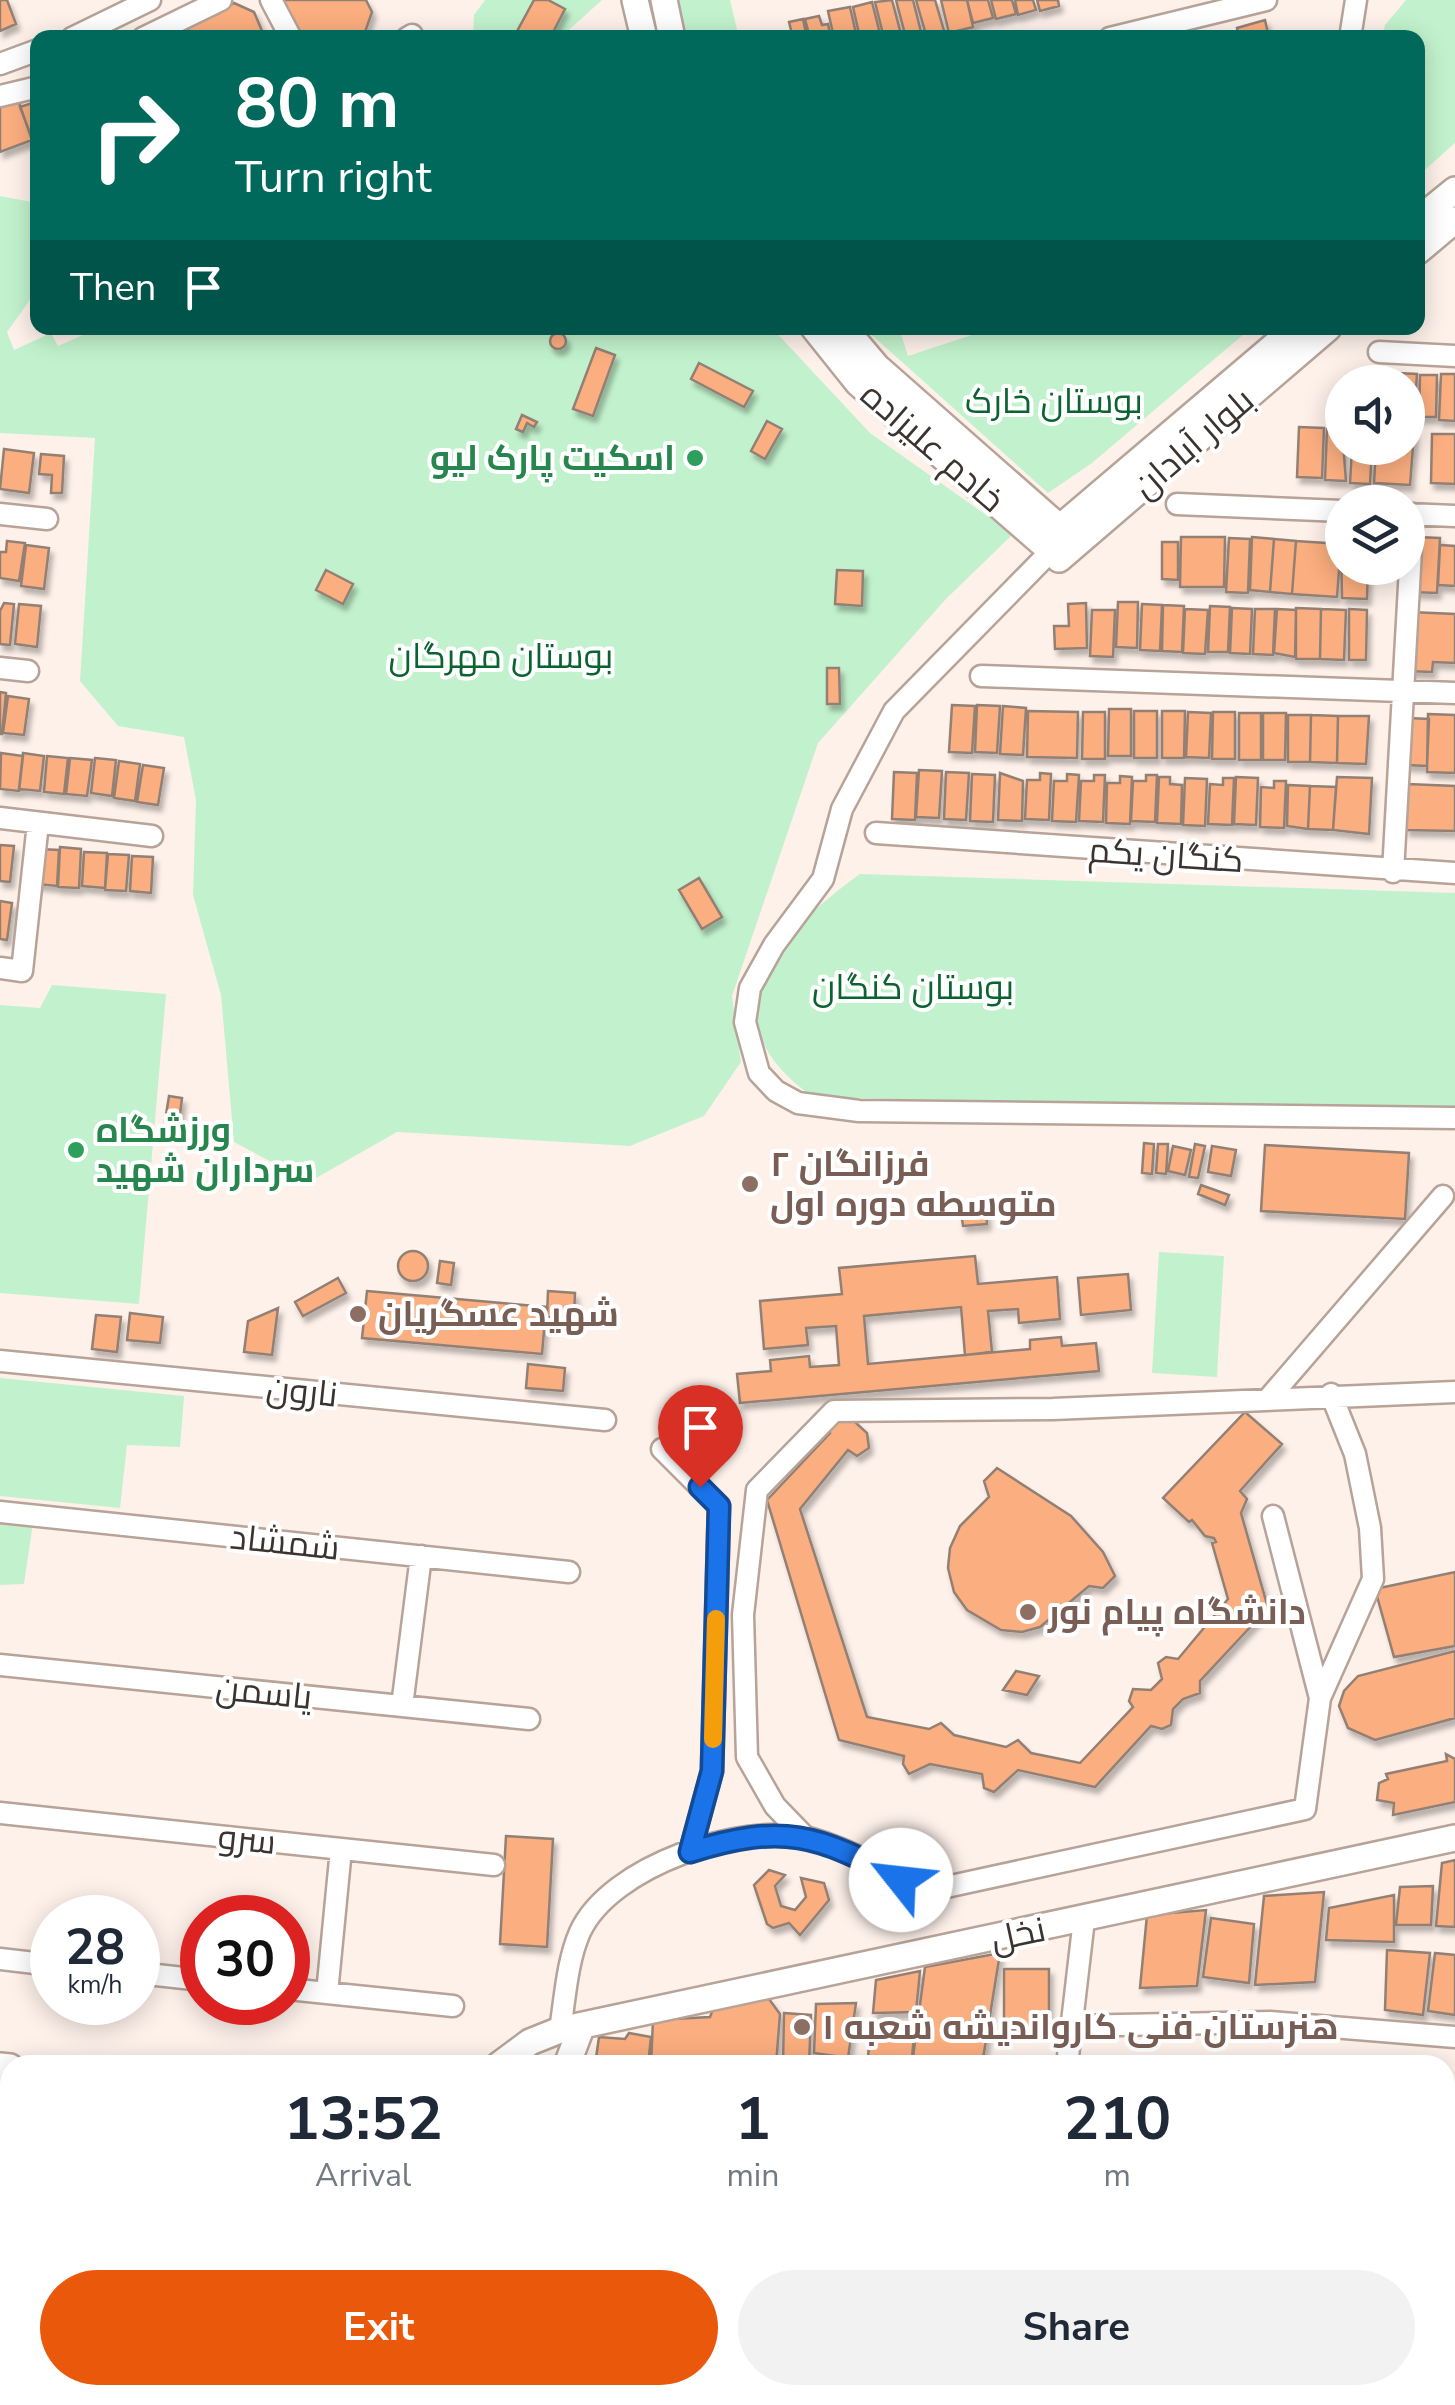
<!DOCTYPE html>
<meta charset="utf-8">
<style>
body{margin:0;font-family:"Nunito Sans",Cairo,sans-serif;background:#f2f2f3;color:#1f2937;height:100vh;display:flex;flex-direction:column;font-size:38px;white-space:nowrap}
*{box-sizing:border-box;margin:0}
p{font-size:32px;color:#747a83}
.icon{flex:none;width:55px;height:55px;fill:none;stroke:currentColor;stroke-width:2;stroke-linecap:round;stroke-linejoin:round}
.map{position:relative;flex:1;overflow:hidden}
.panel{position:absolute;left:0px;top:2055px;width:1455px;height:350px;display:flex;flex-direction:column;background:#fff;border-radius:30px 30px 0 0;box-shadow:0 5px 25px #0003}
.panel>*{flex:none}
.banner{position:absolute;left:30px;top:30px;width:1395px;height:305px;border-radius:20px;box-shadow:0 5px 25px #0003;background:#00695c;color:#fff;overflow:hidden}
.tools{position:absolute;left:1325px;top:365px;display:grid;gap:20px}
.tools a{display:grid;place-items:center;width:100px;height:100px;border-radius:50%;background:#fff;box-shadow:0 5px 25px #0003;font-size:50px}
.speed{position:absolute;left:30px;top:1895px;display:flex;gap:20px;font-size:50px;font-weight:700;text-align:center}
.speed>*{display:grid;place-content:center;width:130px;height:130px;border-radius:50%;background:#fff;box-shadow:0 5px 25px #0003;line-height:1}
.speed small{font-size:25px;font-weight:400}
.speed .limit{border:15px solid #d22;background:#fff;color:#111}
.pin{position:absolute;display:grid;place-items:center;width:85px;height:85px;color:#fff;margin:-102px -42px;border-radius:50% 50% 50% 0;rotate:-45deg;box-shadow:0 0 10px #0007}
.pin .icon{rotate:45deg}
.me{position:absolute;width:110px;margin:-55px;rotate:299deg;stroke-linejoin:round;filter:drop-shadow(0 0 8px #0008)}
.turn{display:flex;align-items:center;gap:35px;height:210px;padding:0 40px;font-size:45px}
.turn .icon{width:130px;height:130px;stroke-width:2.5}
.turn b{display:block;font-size:70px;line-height:85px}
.then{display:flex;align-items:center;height:95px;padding:0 40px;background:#0003;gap:20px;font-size:38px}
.eta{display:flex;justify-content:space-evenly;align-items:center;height:170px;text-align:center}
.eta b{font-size:60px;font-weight:700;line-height:70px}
.cta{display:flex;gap:20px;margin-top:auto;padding:20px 40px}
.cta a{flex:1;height:115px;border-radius:60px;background:#ea580c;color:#fff;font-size:40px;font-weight:700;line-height:115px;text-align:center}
.cta a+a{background:#f2f2f3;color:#1f2937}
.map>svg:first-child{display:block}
</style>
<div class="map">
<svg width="1455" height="2405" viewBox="0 0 1455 2405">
<defs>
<filter id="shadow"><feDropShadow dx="3.5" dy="6" stdDeviation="2.5" flood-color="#0004"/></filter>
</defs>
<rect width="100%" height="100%" fill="#fef1ea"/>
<path fill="#c2f2cd" d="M485 0H602L561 37 473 38 474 15Z
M676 0H730L738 34 679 37Z
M1406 0H1455V143L1418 176V38L1382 37 1385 25Z
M0 196 37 203V290L7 332 14 350 51 333 58 346 99 328H772L870 433 1013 534 945 600 818 743 732 996 741 1062 704 1116 630 1146 397 1132 309 1182 234 1142 221 995 193 895 196 800 184 737 118 726 80 681 95 438 0 433Z
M864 328H899L908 356 993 328H1251L1092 463 1048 493Z
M860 874 1455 893V1112L813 1097C701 1019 776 934 860 874Z
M52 985 166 994 139 1304 0 1293V1005L40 1008Z
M1159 1252 1224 1256 1217 1377 1152 1373Z
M0 1378 184 1396 180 1447 127 1445 120 1508 0 1496Z
M0 1519 33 1523 24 1584 0 1585Z"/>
<path fill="#fbae7f" stroke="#938075" stroke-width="2.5" filter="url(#shadow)" d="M0 0H7L16 24 0 31Z
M281 0H366L372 12 365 32 353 38H297Z
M534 0H548L565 9 550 38 515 35Z
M892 0 902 38H884L875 2Z
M896 0H913L922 36 906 38Z
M916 0H935L945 34 927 38Z
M941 0H967L973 27 949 33Z
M967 0H988L993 18 973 23Z
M991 0H1012L1016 14 996 19Z
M1015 0H1033L1036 10 1018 15Z
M1037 0H1058L1059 6 1040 11Z
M872 2 881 38H860L853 7Z
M234 3 254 12 265 38H185L190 24Z
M850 7 857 38H834L828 11Z
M819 16 822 25 828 24 831 38H810L805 19Z
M803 19 807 38H785L792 34 789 22Z
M1265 20 1269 38H1239L1237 28Z
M17 97 32 140 0 152V103Z
M38 101V154L20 107Z
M550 341a8 8 0 1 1 16 0a8 8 0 1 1-16 0Z
M596 348 615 355 593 416 573 409Z
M699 363 753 391 744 407 691 379Z
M1369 372 1393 373 1392 382H1369Z
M1397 373 1417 374 1414 418 1408 417V382H1396Z
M1441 374H1455V421L1439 420Z
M1420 375H1437L1436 417H1419Z
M522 415 537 422 534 427 527 423 523 432 516 429Z
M767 421 782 429 765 459 751 451Z
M1299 427 1324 428 1322 478 1297 477Z
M1327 429 1342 430 1346 481 1325 480Z
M1408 434H1414L1410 485 1374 483 1376 448H1408Z
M1432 434H1455V484L1431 483Z
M1352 448H1372L1370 484 1350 483Z
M4 449 34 453 29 493 0 489Z
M41 454 64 456 62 493H51L52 475 39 474Z
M1181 537H1225L1224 587H1180Z
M1252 537 1274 539 1270 592 1250 590Z
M1416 537 1440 538 1437 593 1413 592Z
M1229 538 1250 539 1248 593 1226 592Z
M1274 539 1296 541 1292 594 1270 592Z
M7 541 25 543 19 581 0 578V552H6Z
M1296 541 1341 544 1337 597 1292 594Z
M1162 542H1178V580L1162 579Z
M1341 544 1342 568H1368L1367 599 1342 598Z
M26 545 49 548 44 589 21 586Z
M1440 545 1455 546V586L1438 585Z
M326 570 353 584 343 604 316 590Z
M837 570 863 571 862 606 835 604Z
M1118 602H1138L1137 648 1116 647Z
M4 603 14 604 10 645 0 644V611Z
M1086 603 1087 648 1055 649 1054 626H1069L1068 604Z
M19 604 41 606 37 647 15 644Z
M1142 604 1162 605 1160 651 1140 650Z
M1163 605 1184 606 1182 652 1162 651Z
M1210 606 1230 607 1228 652H1208Z
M1232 608 1252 609 1250 654 1230 653Z
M1296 608 1321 609 1320 659H1296Z
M1185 609 1208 610 1205 654 1183 653Z
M1255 609H1275L1273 655 1253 654Z
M1277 609 1296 610 1295 657 1274 653Z
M1321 609 1346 610 1344 660 1320 659Z
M1349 609 1367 610 1366 660H1349Z
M1092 610H1115L1113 657 1090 656Z
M1410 612 1455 614V663L1433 662 1432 672 1407 671Z
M827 668H839L840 704H827Z
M0 692 6 693 2 734H0Z
M8 696 29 699 24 735 3 733Z
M952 705 975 706 972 753 949 752Z
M977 705 1000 706 997 753 975 752Z
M1003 706 1026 708 1023 755 1000 754Z
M1109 709H1131V756H1108Z
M1028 711 1078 712 1077 758 1027 757Z
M1134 711H1157V758H1134Z
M1162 711H1185L1184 758H1162Z
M1083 712H1105V759H1082Z
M1188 712 1211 713 1209 758 1186 757Z
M1213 712H1235V759H1212Z
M1239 713H1261V760H1239Z
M1263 713H1286L1285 760H1263Z
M1428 714 1455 715V773L1427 772Z
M1288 715H1311L1310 762H1288Z
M1311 715 1338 716 1337 763 1310 762Z
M1338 716H1369L1366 764 1337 763Z
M1408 718 1429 719 1427 766 1406 765Z
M1 753 23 756 19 791 0 789Z
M23 753 44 756 40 791 19 789Z
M47 756 68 758 64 794 44 792Z
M70 758 92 760 87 796 66 794Z
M95 758 116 760 112 796 91 793Z
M119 761 140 764 135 801 114 798Z
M143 765 164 768 158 805 137 802Z
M919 770 942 771 939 818 916 817Z
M894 772 917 773 915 820 892 819Z
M946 772 969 773 966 820 944 819Z
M1000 773 1023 781 1022 821 998 820Z
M1040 773 1051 774 1049 820 1025 819 1027 780H1040Z
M972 774 995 775 993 822 970 821Z
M1067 774 1079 775 1076 822 1052 821 1054 781H1067Z
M1094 775H1105L1103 822 1079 821 1081 781H1094Z
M1146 775H1157L1155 822 1131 821 1133 781H1146Z
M1120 776 1132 777 1130 824 1106 823 1107 783H1120Z
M1159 777H1170V784L1182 785 1181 824 1157 823Z
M1236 777 1258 778 1256 825 1234 824Z
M1337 777 1372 778 1369 834 1333 830Z
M1185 778 1207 779 1205 826 1183 825Z
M1223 778H1234L1232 825 1208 824 1210 784 1223 785Z
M1274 781H1286L1284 828 1260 827 1261 787 1274 788Z
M1407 784 1455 786V831L1406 830Z
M1288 785 1310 786 1308 829 1287 826Z
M1310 786 1336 787 1333 830 1308 829Z
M0 845 14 846 10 882 0 881Z
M60 847 81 849 79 888 58 887Z
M39 849 59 850 57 886 37 884Z
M84 852 107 853 105 888 82 886Z
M108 854 129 855 126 891 105 890Z
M132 856 153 857 151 893 130 891Z
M699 878 722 917 702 929 679 890Z
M0 901 12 903 7 940 0 939Z
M169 1096 182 1098 179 1123 165 1121Z
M1144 1143 1154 1144 1152 1174 1142 1173Z
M1158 1144H1168L1166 1174 1156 1173Z
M1195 1144 1205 1146 1198 1178 1189 1177Z
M1265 1145 1409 1153 1405 1219 1261 1211Z
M1173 1146 1191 1150 1185 1175 1168 1171Z
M1212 1146 1236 1150 1231 1176 1208 1172Z
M1201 1185 1229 1195 1225 1205 1198 1194Z
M986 1208 987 1224 963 1226 961 1211Z
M398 1266a15 15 0 1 1 30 0a15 15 0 1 1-30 0Z
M975 1256 978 1284 1057 1277 1060 1319 1019 1323 1018 1309 988 1311 992 1352 965 1355 961 1307 864 1316 868 1364 1030 1349V1340L1061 1337 1062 1346 1096 1343 1099 1371 740 1403 737 1374 771 1371 770 1360 809 1356 810 1367 839 1365 836 1326 806 1328 808 1345 764 1349 760 1301 842 1294 839 1268Z
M440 1261 454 1263 451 1285 437 1283Z
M1128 1274 1131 1310 1081 1315 1078 1278Z
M338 1278 346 1293 303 1316 295 1302Z
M367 1291 546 1307 542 1354 362 1338Z
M548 1291 575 1293 574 1317H547Z
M278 1308 272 1355 244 1352 248 1321Z
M130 1313 163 1317 160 1343 127 1340Z
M96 1315 121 1317 117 1352 92 1349Z
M528 1364 565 1368 563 1391 526 1388Z
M843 1411 867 1433 869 1448 857 1456 848 1450 800 1509 867 1717 929 1729 941 1723 954 1735 1006 1747 1018 1740 1031 1753 1080 1763 1133 1707 1129 1701 1133 1689 1151 1690 1162 1679 1158 1663 1166 1657 1178 1659 1228 1599 1212 1543 1216 1542 1214 1538 1205 1536 1192 1520 1189 1522 1163 1498 1245 1412 1282 1444 1240 1491 1247 1499 1241 1513 1268 1608 1200 1681V1693L1183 1699 1173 1709 1171 1725 1162 1729 1151 1726 1095 1787 1018 1770 994 1792 984 1788 982 1774 930 1764 909 1774 903 1764 904 1756 839 1740 767 1500 830 1433 828 1430Z
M997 1468 1071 1516 1103 1552 1115 1576 1103 1588 1089 1586 1040 1627 1022 1632 1001 1630 967 1610 954 1592 948 1568 950 1548 960 1526 989 1497 984 1481Z
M1455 1572V1646L1394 1657 1375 1589Z
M1455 1651V1718L1375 1740 1348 1728 1339 1706 1344 1691 1358 1676Z
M1016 1671 1039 1676 1027 1695 1003 1690Z
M1446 1754 1455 1759V1802L1393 1815 1394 1803 1377 1800 1379 1783 1388 1779 1386 1774 1447 1761Z
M506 1836 553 1839 547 1947 500 1944Z
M1455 1860V1927L1436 1926 1442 1863Z
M769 1870 785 1875 775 1886 781 1906 795 1910 806 1897 801 1878 824 1883 829 1900 800 1935 789 1923 773 1928 767 1924 754 1885Z
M1433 1886 1431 1925H1396L1400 1887Z
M1324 1892 1315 1982 1255 1985 1264 1896Z
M1394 1895V1942L1326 1940 1329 1908Z
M1206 1910 1197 1986 1140 1988 1147 1915Z
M1211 1918 1254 1924 1249 1983 1203 1977Z
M1387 1950 1430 1953 1423 2015 1385 2010Z
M1000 1953 982 2065H912L925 1967Z
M1435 1953 1455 1955V2015L1428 2011Z
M1004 1969H1049V2029H1004Z
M920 1971 916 2012 873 2013 876 1980Z
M769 1999 780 2014 776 2065H651L653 2020 710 2017 715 2004Z
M856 2003 848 2058 814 2053 816 2004Z
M784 2013 811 2015 809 2065H783Z
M915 2024 912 2058H868L870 2030Z
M629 2033 651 2037 648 2065H595L599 2037 625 2039Z
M1445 2390H1455V2405H1413L1416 2395H1445Z
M715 2395H733L747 2398 745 2405H709Z
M1061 2395H1085L1098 2400 1096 2405H1057Z
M1134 2395H1201L1199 2405H1132Z"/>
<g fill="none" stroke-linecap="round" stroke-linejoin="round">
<g stroke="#b7a397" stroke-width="25">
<path id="minor" d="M271 0 291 38
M72 38 150 0
M143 38 221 0
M407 38 412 35
M1110 38 1266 0
M1350 38 1356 0
M0 64 38 50
M0 96 38 87
M1379 352 1455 356
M1177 504 1342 511
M0 514 47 519
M1408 514 1455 516
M1051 551 894 711 842 809 823 879 774 945 750 988 745 1022 759 1073 776 1091 798 1103 859 1111 1455 1118
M0 668 28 671
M981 676 1455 693
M0 818 152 836
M876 833 1455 873
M1393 872 1413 514
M0 968 22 971 38 823
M0 1361 605 1420
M1269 1398 1443 1196
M662 1449 719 1506 712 1771 690 1852
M0 1512 569 1572
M1273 1516 1320 1698
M0 1665 529 1719
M402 1706 421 1556
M0 1813 494 1865
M806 1838 775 1806 747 1757 743 1615 757 1490 834 1411 1053 1409 1455 1392
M0 1959 52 1965
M138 1973 202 1980
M288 1989 453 2006
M327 1993 341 1849
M1071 2026 1270 2022 1455 2037
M560 2030C565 1999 567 1961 580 1932 610 1866 742 1822 809 1838 854 1850 892 1878 937 1889L1305 1809 1320 1698 1373 1579 1370 1528 1355 1454 1331 1394
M1067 2065 1084 1919
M614 2405 618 2395
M1394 2405 1397 2395"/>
</g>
<g stroke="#b7a397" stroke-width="30">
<path id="major" d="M635 0 644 38
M664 0 672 38
M1418 220 1455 190
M1418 251 1455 220
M814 328 858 383 1042 543 1295 328
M844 328 877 367 1069 536
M1059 559 1328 328
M499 2065 530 2042 560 2030 1455 1838
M567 2065 581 2028
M0 2066 10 2067
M1445 2197 1455 2198
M0 2242 10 2243
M1445 2358 1455 2359"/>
</g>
<g stroke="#b7a397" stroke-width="35">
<path id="highway" d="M0 2087 10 2088
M0 2124 10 2125
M0 2178 10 2179
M0 2215 10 2216
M1445 2221 1455 2222
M1445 2244 1455 2245
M1445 2304 1455 2305
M1445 2334 1455 2335"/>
</g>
<use href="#minor" stroke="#fff" stroke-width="20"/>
<use href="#major" stroke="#fff" stroke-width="25"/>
<use href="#highway" stroke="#fff" stroke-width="30"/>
</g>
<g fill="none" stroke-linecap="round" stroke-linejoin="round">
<g stroke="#114b97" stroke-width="25">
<path id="route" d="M700 1487 719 1506 712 1771 690 1852C783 1823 817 1834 901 1880"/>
</g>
<use href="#route" stroke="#1a73e8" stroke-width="18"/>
<path stroke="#f59e0b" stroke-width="18" d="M713 1739 716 1619"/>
</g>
<g fill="#2e9e5b" stroke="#fff" stroke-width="4">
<circle cx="695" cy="458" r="10"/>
<circle cx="76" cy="1150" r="10"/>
</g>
<g fill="#8d6e63" stroke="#fff" stroke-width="4">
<circle cx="750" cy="1184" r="10"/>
<circle cx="358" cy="1314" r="10"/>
<circle cx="1028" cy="1612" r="10"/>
<circle cx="802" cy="2027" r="10"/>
</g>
<g text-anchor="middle" stroke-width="8" stroke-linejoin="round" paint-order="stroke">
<g font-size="35" fill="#0b6331" stroke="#fff">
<text x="1054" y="413">بوستان خارک</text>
<text x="501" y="668">بوستان مهرگان</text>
<text x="913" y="999">بوستان کنگان</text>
</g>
<g font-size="35" fill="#3b332f" stroke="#fff">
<text transform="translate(1193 443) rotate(-41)" y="12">بلوار آبادان</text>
<text transform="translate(933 447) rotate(41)" y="12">خادم علیزاده</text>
<text transform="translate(1166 855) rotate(4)" y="12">کنگان یکم</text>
<text transform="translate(302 1391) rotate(6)" y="12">نارون</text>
<text transform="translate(285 1542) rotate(6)" y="12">شمشاد</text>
<text transform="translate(264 1692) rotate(6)" y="12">یاسمن</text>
<text transform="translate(247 1839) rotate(6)" y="12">سرو</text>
<text transform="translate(1018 1934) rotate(-12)" y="12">نخل</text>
</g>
<g font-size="35" font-weight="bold" fill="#27864d" stroke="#fff" text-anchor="end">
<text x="675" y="470">اسکیت پارک لیو</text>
<text x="96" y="1142" text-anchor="start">ورزشگاه<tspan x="96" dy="40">سرداران شهید</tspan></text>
</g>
<g font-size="35" font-weight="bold" fill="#785e54" stroke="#fff" text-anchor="start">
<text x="770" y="1176">فرزانگان ۲<tspan x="770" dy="40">متوسطه دوره اول</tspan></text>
<text x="378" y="1326">شهید عسگریان</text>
<text x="1048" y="1624">دانشگاه پیام نور</text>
<text x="822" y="2039">هنرستان فنی کارواندیشه شعبه ۱</text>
</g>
</g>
</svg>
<div class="tools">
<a><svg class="icon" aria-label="sound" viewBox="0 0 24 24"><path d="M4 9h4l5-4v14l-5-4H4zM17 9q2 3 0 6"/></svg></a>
<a><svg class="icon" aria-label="layers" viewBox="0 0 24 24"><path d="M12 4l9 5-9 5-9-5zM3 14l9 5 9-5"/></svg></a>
</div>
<div class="speed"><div>28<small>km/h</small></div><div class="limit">30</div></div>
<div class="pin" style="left:700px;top:1487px;background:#d93025"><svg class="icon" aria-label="arrive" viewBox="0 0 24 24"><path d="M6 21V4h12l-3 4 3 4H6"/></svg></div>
<svg class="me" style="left:901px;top:1880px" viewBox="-20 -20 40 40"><circle r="19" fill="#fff"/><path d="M0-13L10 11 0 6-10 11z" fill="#1a73e8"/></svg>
<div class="banner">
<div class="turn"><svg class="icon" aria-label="right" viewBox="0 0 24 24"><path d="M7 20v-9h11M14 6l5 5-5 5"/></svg><div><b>80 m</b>Turn right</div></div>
<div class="then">Then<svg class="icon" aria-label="arrive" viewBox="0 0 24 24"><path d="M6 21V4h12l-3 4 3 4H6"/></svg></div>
</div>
<section class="panel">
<div class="eta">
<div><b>13:52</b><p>Arrival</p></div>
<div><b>1</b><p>min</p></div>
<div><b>210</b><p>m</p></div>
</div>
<div class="cta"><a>Exit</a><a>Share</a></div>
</section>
</div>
